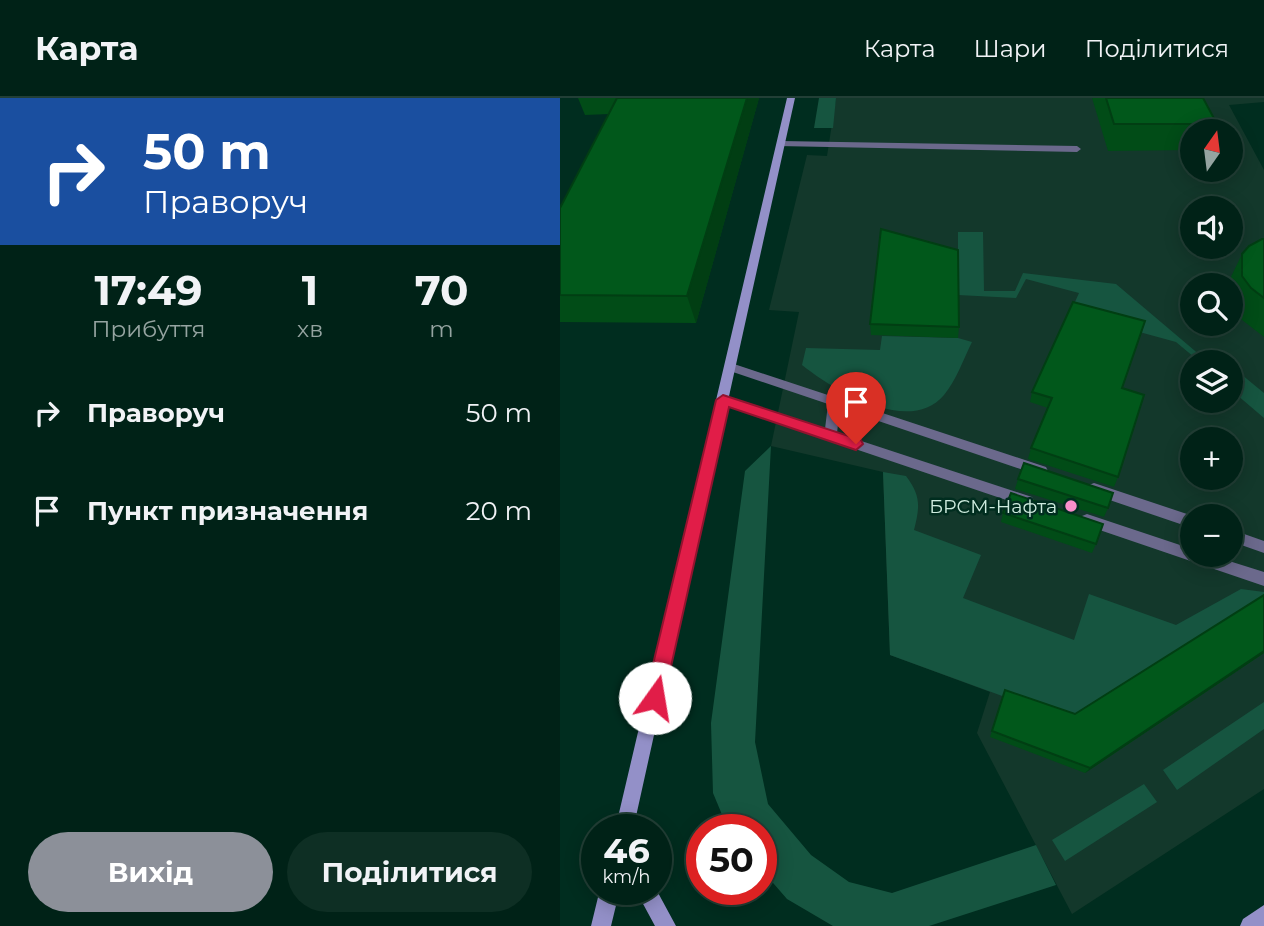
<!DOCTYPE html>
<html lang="uk">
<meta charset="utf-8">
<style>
body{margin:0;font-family:Montserrat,sans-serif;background:#0e2f24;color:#f1f3f6;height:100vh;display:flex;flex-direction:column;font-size:26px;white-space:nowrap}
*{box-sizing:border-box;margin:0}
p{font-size:23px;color:#95a4a1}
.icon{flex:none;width:38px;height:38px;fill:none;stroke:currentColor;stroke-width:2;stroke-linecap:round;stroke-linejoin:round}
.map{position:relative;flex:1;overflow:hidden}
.sheet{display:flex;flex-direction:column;background:#002217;width:560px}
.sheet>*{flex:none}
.guide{background:#1a4fa0;color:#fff;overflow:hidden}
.needle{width:46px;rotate:14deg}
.controls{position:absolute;left:620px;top:21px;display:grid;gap:14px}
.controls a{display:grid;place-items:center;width:63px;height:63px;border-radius:50%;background:#002217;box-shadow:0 4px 18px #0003,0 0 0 2px #223f36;font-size:35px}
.speed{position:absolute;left:21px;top:716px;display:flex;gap:14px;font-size:35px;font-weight:700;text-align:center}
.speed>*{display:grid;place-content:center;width:91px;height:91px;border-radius:50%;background:#002217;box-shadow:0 4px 18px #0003,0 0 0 2px #223f36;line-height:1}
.speed small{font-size:18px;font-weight:400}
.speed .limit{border:10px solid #d22;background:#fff;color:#111}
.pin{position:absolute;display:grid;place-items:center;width:60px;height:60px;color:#fff;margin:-72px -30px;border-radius:50% 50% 50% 0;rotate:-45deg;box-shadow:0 0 7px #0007}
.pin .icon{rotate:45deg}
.me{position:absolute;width:77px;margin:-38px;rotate:13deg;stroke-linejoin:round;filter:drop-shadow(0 0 5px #0008)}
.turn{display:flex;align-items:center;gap:24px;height:147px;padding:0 28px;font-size:32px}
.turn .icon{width:91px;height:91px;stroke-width:2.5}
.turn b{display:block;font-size:49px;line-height:60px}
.eta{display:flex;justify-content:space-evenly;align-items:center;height:119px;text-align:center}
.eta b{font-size:42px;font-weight:700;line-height:49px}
.primary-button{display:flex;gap:14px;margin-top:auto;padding:14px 28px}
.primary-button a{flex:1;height:80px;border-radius:42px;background:#8c9099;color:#fff;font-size:28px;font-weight:700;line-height:80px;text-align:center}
.primary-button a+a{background:#0e2f24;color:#f1f3f6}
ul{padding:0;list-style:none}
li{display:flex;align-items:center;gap:21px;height:98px;padding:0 28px}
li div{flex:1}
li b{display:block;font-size:26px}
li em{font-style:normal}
header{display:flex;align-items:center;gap:42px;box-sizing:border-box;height:98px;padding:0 35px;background:#002217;border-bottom:2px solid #223f36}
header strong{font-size:33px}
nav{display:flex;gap:38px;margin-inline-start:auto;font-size:24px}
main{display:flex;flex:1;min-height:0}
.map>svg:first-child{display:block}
</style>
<header>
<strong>Карта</strong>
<nav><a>Карта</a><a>Шари</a><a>Поділитися</a></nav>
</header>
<main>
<section class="sheet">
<div class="guide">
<div class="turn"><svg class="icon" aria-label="right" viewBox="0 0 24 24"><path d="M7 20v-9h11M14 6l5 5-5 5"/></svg><div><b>50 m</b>Праворуч</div></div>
</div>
<div class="eta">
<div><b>17:49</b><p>Прибуття</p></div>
<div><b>1</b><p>хв</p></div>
<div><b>70</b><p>m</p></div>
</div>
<ul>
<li><svg class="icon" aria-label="right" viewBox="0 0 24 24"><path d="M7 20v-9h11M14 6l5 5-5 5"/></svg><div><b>Праворуч</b></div><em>50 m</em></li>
<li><svg class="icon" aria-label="arrive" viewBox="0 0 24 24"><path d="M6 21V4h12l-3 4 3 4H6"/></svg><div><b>Пункт призначення</b></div><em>20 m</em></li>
</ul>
<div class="primary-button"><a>Вихід</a><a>Поділитися</a></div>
</section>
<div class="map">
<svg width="704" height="828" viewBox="0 0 704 828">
<rect width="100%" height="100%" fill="#002d1f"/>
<path fill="#13382b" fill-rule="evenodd" d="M276 0H704V4L669 7 704 72V691L512 816 417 635 430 594 330 557 323 374 211 348 239 214 209 212 247 57 267 58ZM632 33H670V72H632ZM632 110H670V149H632ZM632 187H670V226H632ZM632 264H670V303H632ZM632 341H670V380H632ZM632 418H670V457H632Z"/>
<path fill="#165540" d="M259 0H276L273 30H254Z
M398 134H423L424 193H455L463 175 556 186 641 258 667 264H640L616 244 510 215 519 195 466 181 456 200 398 197Z
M322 238 398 240 412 244C404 260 396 283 384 297 350 338 273 292 242 267L246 250 320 252Z
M670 267 704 295V320L670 291Z
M211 348 195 644 208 706 251 757 289 784 332 795 476 747 496 787 369 828H273L227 801 201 771V732L168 731 153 695 151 625 185 373Z
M323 374 346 378C361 398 360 408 354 432L421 457 403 500 514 542 529 496 616 527 681 491 704 494V501L511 623 330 557Z
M704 604V631L617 692 603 672Z
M584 686 597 704 505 763 492 742Z"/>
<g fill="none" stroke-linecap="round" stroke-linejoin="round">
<path fill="#6b698c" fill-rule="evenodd" d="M221 43 517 48 521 51 517 54 218 48 217 46Z
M171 265 486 369 488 373 481 378 280 310 277 335 472 399 474 403 472 407 467 409 159 305 157 302 163 297 265 331 268 306 167 272V266Z
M534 385 633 418 632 430 529 395 527 391 529 387Z
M527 416 632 451V457H650L704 474V488L522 426 520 422 522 418Z
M670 431 704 443V455L670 443Z"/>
<path fill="#9390c8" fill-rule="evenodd" d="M227 0H235L73 732H55Z
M40 791H60L51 828H31Z
M75 791H96L116 828H95Z
M704 807V828H680L683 821Z"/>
</g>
<path fill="#014c17" d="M18 0H199L136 225 0 224V110L49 16 25 17Z
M532 0H643L657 26 654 33H632V52L548 53Z
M704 141V239L677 218 670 207V187H669V183L682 156Z
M310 226 399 229 398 240 311 237Z
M562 290 558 379 554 389 468 361 471 350 488 310 470 304 472 294Z
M458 381 548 410 544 419 455 391Z
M443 415 536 446 532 455 441 424Z
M704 497V555L525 675 430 639 445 592 515 616Z"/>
<path fill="#013e13" d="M187 0H199L136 225 127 198Z
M704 553V555L525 675 530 670Z"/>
<path fill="#01581b" stroke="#013e13" stroke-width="2" d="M57 0H187L127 198 0 197V110Z
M546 0H643L657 26H554Z
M321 131 398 152 399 229 310 226Z
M702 141H704V200L691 190 682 178V156L689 148Z
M513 204 585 223 562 290 584 297 558 379 471 350 492 300 472 294Z
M464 365 553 395 548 410 458 381Z
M451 395 543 426 536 446 443 415Z
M704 497V553L530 670 432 633 445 592 515 616Z"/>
<path fill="#e11d48" stroke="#92132f" stroke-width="2" d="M163 297 301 342 303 346 296 352 169 309 104 600 101 606 95 609 88 606 85 600 156 302Z"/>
<circle fill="#f98fca" stroke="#002d1f" stroke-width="2.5" cx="511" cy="408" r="7"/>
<g text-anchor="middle" stroke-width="5" stroke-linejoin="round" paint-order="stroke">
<g font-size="19" fill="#ceebde" stroke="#002d1f" text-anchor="end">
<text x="497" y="415">БРСМ-Нафта</text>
</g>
</g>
</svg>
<div class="controls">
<a><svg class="needle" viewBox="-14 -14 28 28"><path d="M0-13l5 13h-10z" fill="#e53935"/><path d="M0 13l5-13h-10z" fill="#95a4a1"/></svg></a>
<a><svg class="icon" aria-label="sound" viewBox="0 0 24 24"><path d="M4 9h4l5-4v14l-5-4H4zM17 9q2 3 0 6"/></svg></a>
<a><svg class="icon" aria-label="search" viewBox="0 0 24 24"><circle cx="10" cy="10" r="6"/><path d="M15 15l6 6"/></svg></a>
<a><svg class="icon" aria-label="layers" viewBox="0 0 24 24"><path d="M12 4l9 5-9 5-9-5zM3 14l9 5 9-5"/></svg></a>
<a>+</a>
<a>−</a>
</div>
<div class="speed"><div>46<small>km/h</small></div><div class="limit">50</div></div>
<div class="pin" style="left:296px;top:346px;background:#d93025"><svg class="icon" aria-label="arrive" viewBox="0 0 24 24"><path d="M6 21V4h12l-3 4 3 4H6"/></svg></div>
<svg class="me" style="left:95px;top:600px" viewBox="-20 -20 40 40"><circle r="19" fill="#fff"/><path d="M0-13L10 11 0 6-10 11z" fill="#e11d48"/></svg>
</div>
</main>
